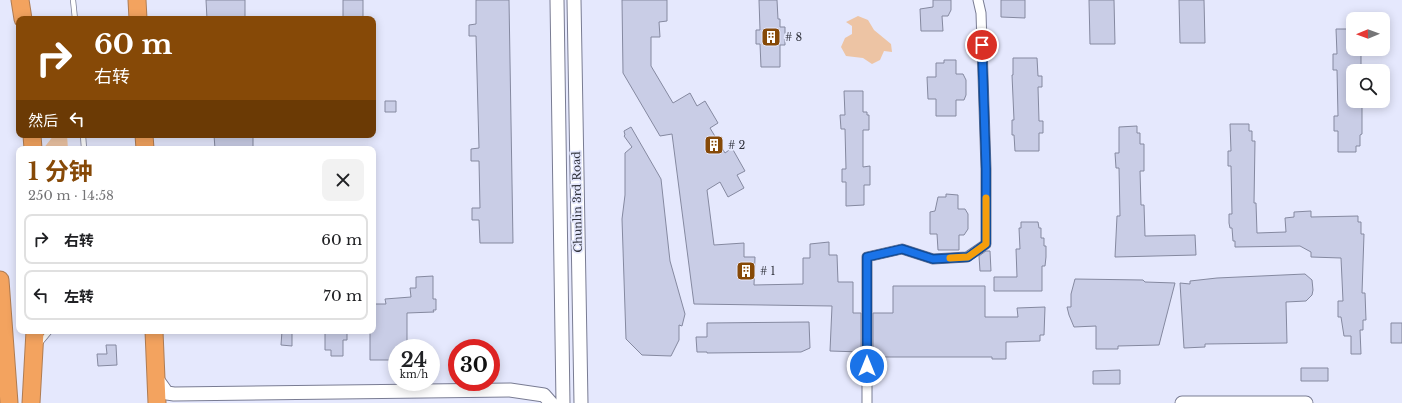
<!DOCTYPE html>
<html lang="zh">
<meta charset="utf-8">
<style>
body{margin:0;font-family:"Libre Baskerville","Noto Sans SC",serif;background:#f2f2f2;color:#202124;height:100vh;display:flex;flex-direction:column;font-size:15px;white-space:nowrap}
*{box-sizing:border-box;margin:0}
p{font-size:13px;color:#757577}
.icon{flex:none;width:22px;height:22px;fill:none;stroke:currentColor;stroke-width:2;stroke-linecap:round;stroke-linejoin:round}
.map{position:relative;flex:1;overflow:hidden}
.panel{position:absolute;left:16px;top:146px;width:360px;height:188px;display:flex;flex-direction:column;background:#fff;border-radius:8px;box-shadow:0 2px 10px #0003}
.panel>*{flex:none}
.top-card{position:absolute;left:16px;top:16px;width:360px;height:122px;border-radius:8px;box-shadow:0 2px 10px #0003;background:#864907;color:#fff;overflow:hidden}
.needle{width:26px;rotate:269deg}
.fabs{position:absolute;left:1346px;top:12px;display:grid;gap:8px}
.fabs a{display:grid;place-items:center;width:44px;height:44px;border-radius:8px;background:#fff;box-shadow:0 2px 10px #0003;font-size:20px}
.speed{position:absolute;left:388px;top:339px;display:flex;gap:8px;font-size:20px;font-weight:700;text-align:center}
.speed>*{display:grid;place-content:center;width:52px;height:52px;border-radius:50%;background:#fff;box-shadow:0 2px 10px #0003;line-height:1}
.speed small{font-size:10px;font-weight:400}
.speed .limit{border:6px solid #d22;background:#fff;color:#111}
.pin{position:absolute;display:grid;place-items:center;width:34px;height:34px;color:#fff;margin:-17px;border:2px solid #fff;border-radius:50%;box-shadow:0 1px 4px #0007}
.me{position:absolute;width:44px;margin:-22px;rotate:0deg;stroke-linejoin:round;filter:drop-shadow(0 0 3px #0008)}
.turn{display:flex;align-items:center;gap:14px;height:84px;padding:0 12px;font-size:18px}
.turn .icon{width:52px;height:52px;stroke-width:2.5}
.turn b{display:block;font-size:28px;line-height:34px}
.then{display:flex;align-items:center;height:38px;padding:0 12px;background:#0003;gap:8px;font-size:15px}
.round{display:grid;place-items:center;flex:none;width:42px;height:42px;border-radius:8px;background:#f2f2f2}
.overview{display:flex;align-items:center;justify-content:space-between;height:68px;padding:0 12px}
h1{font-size:24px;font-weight:700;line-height:30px;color:#864907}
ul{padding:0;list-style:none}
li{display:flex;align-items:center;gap:12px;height:50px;margin:0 8px 6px;padding:0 4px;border:2px solid #e0e0e0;border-radius:8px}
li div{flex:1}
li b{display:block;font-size:15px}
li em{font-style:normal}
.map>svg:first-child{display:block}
</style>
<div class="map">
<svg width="1402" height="403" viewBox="0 0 1402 403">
<rect width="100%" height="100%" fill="#e5e8fd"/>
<path fill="#edc4a4" d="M858 16 868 20 874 30 891 44 892 52 884 51 880 60 872 64 863 58 846 56 841 47 845 38 852 34V26L846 22Z
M54 135H67L68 149H43Z"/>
<path fill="#c9cde6" stroke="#8589a0" d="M206 0H245V19H207Z
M343 0H363V19H343Z
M476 0H509L513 243H480L479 220H472V208H480L479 161H471V149L479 148 476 36H469V25L476 24Z
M622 0H667V21L659 22 660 37H651V66L673 103 690 93 697 106 705 101 718 123 710 128 725 153 732 148 745 171 737 175 744 188 728 197 720 182 707 190 714 245 744 243V257H755L754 285 803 284V258H810V244L829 242V255H837L838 282H853V313H861V352L830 351 832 306 694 304 672 134 660 136 623 73Z
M759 0H777L778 19H780V27H785V45H780V67H761L760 44H756V30H760Z
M933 0H951V10L948 16H942L943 31H921L920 9 933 7Z
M1001 0H1025V18L1001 17Z
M1089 0H1114L1115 44H1090Z
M1179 0H1204L1205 43H1180Z
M1336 29H1353V49H1361V71H1353V101H1359V107H1362V134L1360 135V146H1356V152H1338V131H1334V116H1338L1337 70H1333V54H1337Z
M1013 58H1037L1038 76H1042V87H1038L1039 121H1043V133H1039V151H1015L1014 135H1012V120H1014L1012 75H1013Z
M944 60H956V74H963L966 80V95L964 100H956V116H936V99H928L927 77H936V63H944Z
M844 91H863V112H867V115H869V130H863V167L870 166V185H864V205L846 206V182H842V169H846L845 129H841L840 115H845Z
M385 101H396V112H385Z
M1230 124H1249V131H1252V141H1255L1254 203H1256L1257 233 1286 232 1285 218 1294 217V212L1311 211V217L1358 216V222H1361V234H1364L1362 293H1365L1366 320H1363V330H1360L1361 354H1351V336H1344L1341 317H1338V301H1343L1341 258 1311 257V252L1300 246 1235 247V241H1233L1232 228H1230L1229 223V214H1232L1231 166H1228V151H1231Z
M1137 126V133H1140V144H1144V171H1140L1141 205H1144L1145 236 1195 235 1196 255 1115 257 1117 216H1120L1119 168H1116L1115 153H1119V127Z
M631 127 661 179 670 261 685 314 682 326 679 325V340L671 356 642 355 626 339 622 219 625 195V153L632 147 624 136 625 135 624 131Z
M214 135H248V137H253V149H215Z
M946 194 958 195V209H965L968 214V229L964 235H959V250H938L937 234H930V212L935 211 938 197H946Z
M1021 222H1038L1039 228H1041V238H1044V246H1046V257L1045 266H1042V291H994V277H1017L1016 249H1020L1019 228H1021Z
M986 251H990L991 271H980L979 256Z
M1305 274 1312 280 1313 290 1312 295 1306 301 1286 302 1287 343 1205 344V347L1184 348 1180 283 1190 284V281L1217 278Z
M433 276V299H436V310H433L434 312 407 313V347L395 350V360H370V331H373V304H386L385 299 411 297 410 288H416V277Z
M1075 279 1143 280 1145 282 1175 283 1159 345 1118 346V349H1096V326L1074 327 1069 315 1067 307H1071V294Z
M893 286H985V317H1018L1017 308 1045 307 1044 335H1040V341L1006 342V359H992V357H882V359H873V313H893Z
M809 322 810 348 801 352 707 353V352H697L696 337H707V323Z
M1391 323H1402V343H1391Z
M282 331H292V346L281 345Z
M325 331H347V340H343V356H331V350H325Z
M106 345H116L117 365 98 366 97 354H107Z
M1301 368H1328V381H1301Z
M1120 370V384H1093V371Z"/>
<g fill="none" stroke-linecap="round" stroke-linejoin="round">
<g stroke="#797c93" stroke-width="6">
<path id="lane" d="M73 0 75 19
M83 135 84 149
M40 343 50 331"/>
</g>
<g stroke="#797c93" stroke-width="11">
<path id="street" d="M867 403V257L902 249 933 259 967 257 986 244V169L981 13 978 0"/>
</g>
<g stroke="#797c93" stroke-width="15">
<path id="secondary" d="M557 0 563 403
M574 0 581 403
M157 379 167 393 174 394 510 390 544 395 551 403
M1182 403H1306"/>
</g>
<g stroke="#af7c53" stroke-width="19">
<path id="highway" d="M20 0 23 19
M137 0 138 19
M32 135 33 149
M144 135 145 149
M0 280 9 403
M154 331 157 403
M31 403 35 331"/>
</g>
<use href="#lane" stroke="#fff" stroke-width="4.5"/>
<use href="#street" stroke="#fff" stroke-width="9"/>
<use href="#secondary" stroke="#fff" stroke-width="13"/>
<use href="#highway" stroke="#f3a35f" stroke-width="17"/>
</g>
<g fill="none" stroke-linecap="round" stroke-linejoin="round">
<g stroke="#114b97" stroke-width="10">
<path id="route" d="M867 366V257L902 249 933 259 968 257 986 244V169L982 45"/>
</g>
<use href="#route" stroke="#1a73e8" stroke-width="7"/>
<path stroke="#f59e0b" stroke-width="7" d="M950 258 968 257 986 244V198"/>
</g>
<defs>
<g id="building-square" transform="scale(1)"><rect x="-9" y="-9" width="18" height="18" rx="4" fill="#864907" stroke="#e5e8fd"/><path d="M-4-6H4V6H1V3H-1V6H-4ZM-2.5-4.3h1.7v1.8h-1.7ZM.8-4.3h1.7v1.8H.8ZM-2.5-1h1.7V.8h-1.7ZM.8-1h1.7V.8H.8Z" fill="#fff"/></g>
</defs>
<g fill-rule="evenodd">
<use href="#building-square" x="771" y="37"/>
<use href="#building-square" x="714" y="145"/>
<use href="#building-square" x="746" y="271"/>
</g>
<g text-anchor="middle" stroke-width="3.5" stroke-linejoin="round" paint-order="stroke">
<g font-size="11" fill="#31333d" stroke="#e5e8fd" text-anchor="start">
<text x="785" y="41"># 8</text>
<text x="728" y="149"># 2</text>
<text x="760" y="275"># 1</text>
</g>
<g font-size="11" fill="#31333d" stroke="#e5e8fd">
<text transform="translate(577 202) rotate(-91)" y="4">Chunlin 3rd Road</text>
</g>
</g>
</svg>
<div class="fabs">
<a><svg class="needle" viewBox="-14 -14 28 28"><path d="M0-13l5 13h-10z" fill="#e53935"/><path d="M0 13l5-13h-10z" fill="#757577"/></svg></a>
<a><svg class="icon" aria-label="search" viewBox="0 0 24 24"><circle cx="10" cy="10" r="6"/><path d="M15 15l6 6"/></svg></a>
</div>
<div class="speed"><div>24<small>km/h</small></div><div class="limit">30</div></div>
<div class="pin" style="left:982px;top:45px;background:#d93025"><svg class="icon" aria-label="arrive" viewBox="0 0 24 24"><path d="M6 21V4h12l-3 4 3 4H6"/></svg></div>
<svg class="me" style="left:867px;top:366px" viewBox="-20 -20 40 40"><circle r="17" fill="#1a73e8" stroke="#fff" stroke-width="3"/><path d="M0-11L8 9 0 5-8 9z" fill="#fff"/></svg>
<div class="top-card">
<div class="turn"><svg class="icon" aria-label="right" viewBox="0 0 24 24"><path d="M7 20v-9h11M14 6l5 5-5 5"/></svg><div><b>60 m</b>右转</div></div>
<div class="then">然后<svg class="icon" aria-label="left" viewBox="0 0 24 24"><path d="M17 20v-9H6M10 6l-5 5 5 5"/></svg></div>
</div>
<section class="panel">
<div class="overview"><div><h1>1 分钟</h1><p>250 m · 14:58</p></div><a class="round"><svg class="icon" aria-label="close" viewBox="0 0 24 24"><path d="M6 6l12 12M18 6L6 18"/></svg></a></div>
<ul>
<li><svg class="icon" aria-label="right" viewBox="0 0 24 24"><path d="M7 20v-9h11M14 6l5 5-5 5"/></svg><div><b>右转</b></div><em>60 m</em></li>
<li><svg class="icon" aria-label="left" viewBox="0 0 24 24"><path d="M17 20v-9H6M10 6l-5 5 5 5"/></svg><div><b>左转</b></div><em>70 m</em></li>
</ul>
</section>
</div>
